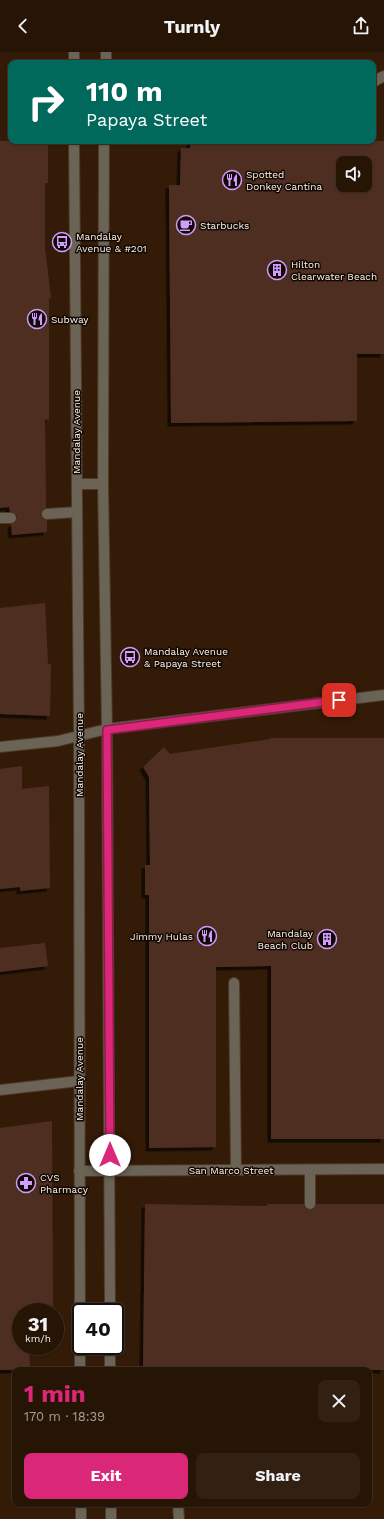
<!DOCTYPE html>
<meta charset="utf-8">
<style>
body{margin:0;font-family:"Work Sans",sans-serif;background:#322113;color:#f1f3f6;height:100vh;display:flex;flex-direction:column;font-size:15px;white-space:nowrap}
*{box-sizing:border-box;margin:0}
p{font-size:13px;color:#a49e9a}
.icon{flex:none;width:22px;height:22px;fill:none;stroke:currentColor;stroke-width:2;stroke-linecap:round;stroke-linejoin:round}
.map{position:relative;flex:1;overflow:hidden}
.details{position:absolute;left:12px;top:1315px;width:360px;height:140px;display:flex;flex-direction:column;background:#261405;border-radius:8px;box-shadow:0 1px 3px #0004,0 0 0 1px #423327}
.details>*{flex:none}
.hud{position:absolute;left:8px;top:8px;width:368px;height:84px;border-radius:8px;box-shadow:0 1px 3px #0004,0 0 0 1px #423327;background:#00695c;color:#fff;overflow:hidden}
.buttons{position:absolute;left:336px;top:104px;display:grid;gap:8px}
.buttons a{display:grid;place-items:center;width:36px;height:36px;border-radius:8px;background:#261405;box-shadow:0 1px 3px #0004,0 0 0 1px #423327;font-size:20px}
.speed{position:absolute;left:12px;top:1251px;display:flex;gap:8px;font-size:20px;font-weight:700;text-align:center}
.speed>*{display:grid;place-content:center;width:52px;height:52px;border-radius:50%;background:#261405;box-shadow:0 1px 3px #0004,0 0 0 1px #423327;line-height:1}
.speed small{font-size:10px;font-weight:400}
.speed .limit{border:2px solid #111;border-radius:6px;background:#fff;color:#111}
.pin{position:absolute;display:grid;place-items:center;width:34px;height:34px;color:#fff;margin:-17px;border-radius:8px;box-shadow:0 2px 6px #0006}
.me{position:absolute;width:44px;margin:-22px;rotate:0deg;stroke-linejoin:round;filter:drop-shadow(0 0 3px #0008)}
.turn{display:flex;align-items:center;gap:14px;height:84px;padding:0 12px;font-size:18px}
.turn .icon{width:52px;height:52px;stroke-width:2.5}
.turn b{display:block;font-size:28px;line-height:34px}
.round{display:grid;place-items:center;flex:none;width:42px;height:42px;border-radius:8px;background:#322113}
.head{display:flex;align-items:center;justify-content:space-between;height:68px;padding:0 12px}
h1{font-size:24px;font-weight:700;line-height:30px;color:#db2777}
.cta{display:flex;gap:8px;margin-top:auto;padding:8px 12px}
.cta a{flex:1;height:46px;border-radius:8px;background:#db2777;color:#fff;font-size:16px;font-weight:700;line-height:46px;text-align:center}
.cta a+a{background:#322113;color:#f1f3f6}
header{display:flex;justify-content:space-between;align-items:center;height:52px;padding:0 12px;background:#261405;font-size:18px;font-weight:700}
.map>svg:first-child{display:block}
</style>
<header><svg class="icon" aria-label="back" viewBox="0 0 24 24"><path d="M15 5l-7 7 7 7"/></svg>Turnly<svg class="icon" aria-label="share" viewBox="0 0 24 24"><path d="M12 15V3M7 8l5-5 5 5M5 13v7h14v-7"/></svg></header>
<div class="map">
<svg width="384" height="1467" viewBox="0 0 384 1467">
<defs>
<filter id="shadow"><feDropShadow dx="-3.5" dy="3.5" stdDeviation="0" flood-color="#0009"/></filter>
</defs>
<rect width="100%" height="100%" fill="#331b07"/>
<path fill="#502e24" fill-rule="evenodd" filter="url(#shadow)" d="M0 89H48V131H45V196L51 246H49V367L45 368 46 456 43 457 41 462 42 466 47 468V480L12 483 11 472 16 470 17 463 10 460 9 455 0 456Z
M190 89H384V302H357V369L171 371 169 133H180L181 96H190ZM343 111H365V133H343Z
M45 551 48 612H51L50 664 0 662V556Z
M270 686H384V1087H271V914L216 915V1095L149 1096V843H145V813H150L149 725 143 715 164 695 170 702 270 687Z
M22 714V737L49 734 50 836 20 839V835L0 837V717Z
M45 891 48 914 0 920V896Z
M52 1069 53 1260H21V1294H29L30 1318H0V1076Z
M145 1152 267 1154V1152H304L305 1156 310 1158 314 1157 316 1152H384V1318H143Z"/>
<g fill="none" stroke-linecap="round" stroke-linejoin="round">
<g stroke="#4f3927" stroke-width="12">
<path id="service" d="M373 30 384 24
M77 432H103
M47 462 77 460
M0 466H11
M234 931 236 1118
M0 1038 79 1029
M310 1118V1152
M178 1452 179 1467"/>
</g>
<g stroke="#4f3927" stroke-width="12">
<path id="minor" d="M0 695 58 689 107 677 384 643
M79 1119 384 1117"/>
</g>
<g stroke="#4f3927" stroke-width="12">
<path id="tertiary" d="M74 11V0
M106 11V0
M74 89 79 684 80 1318
M104 89 103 432 107 677 110 1260
M110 1294V1318
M81 1452V1467
M111 1452V1467"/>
</g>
<use href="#service" stroke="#6a6356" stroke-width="10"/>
<use href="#minor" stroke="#6a6356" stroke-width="10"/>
<use href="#tertiary" stroke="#6a6356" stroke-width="10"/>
</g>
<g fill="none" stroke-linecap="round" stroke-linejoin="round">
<g stroke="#8e194d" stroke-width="10">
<path id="route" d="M110 1103 107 678 339 648"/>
</g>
<use href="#route" stroke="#db2777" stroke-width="7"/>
</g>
<defs>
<g id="restaurant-ring" transform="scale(1)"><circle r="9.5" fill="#130903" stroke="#d09dff" stroke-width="1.5"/><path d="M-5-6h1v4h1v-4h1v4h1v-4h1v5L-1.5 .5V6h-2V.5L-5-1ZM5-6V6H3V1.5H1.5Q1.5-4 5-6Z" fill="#d09dff"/></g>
<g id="cafe-ring" transform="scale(1)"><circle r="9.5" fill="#130903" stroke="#d09dff" stroke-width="1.5"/><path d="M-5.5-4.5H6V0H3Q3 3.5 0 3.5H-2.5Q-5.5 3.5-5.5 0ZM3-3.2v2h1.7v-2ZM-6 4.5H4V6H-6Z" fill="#d09dff"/></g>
<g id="bus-ring" transform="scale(1)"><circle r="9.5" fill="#130903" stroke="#d09dff" stroke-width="1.5"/><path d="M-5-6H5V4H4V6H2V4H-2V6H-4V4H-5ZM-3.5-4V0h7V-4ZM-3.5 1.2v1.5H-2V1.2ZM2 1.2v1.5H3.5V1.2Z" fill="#d09dff"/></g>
<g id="building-ring" transform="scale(1)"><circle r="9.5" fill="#130903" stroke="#d09dff" stroke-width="1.5"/><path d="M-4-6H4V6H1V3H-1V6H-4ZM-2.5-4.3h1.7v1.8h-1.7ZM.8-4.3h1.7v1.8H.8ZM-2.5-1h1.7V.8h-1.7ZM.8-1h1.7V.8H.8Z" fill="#d09dff"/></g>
<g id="pharmacy-ring" transform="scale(1)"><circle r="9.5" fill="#130903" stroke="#d09dff" stroke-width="1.5"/><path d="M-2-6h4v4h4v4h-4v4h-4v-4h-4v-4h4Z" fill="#d09dff"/></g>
</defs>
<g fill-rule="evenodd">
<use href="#restaurant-ring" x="232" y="128"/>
<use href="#cafe-ring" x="186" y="173"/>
<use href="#bus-ring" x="62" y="190"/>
<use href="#building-ring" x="277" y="218"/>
<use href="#restaurant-ring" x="37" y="267"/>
<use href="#bus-ring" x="130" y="605"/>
<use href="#restaurant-ring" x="207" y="884"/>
<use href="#building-ring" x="327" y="887"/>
<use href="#pharmacy-ring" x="26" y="1131"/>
</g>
<g text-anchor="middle" stroke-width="3" stroke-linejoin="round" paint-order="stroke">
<g font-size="10" fill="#fdf3eb" stroke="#130903" text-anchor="start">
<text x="246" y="126">Spotted<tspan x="246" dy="12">Donkey Cantina</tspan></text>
<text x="200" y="177">Starbucks</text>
<text x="76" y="188">Mandalay<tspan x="76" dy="12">Avenue &amp; #201</tspan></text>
<text x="291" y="216">Hilton<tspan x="291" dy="12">Clearwater Beach</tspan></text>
<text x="51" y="271">Subway</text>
<text x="144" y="603">Mandalay Avenue<tspan x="144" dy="12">&amp; Papaya Street</tspan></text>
<text x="313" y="885" text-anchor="end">Mandalay<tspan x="313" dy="12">Beach Club</tspan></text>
<text x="193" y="888" text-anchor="end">Jimmy Hulas</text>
<text x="40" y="1129">CVS<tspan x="40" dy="12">Pharmacy</tspan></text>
</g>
<g font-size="10" fill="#fdf3eb" stroke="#130903">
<text transform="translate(76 380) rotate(-90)" y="4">Mandalay Avenue</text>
<text transform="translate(79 703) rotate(-90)" y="4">Mandalay Avenue</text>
<text transform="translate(79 1027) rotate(-90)" y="4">Mandalay Avenue</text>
<text x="231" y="1122">San Marco Street</text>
</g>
</g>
</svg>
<div class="buttons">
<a><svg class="icon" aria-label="sound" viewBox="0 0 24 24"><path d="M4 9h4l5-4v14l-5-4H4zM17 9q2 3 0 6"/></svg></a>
</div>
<div class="speed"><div>31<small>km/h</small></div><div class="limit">40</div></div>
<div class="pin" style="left:339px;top:648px;background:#d93025"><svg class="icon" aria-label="arrive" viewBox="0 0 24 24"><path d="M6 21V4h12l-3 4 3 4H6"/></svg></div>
<svg class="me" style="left:110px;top:1103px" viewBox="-20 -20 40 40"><circle r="19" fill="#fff"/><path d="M0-13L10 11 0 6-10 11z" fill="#db2777"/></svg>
<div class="hud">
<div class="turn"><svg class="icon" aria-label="right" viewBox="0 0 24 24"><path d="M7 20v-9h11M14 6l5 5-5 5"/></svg><div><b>110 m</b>Papaya Street</div></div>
</div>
<section class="details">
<div class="head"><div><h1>1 min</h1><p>170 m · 18:39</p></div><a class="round"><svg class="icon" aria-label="close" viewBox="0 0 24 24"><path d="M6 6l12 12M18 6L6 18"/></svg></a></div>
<div class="cta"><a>Exit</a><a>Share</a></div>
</section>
</div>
